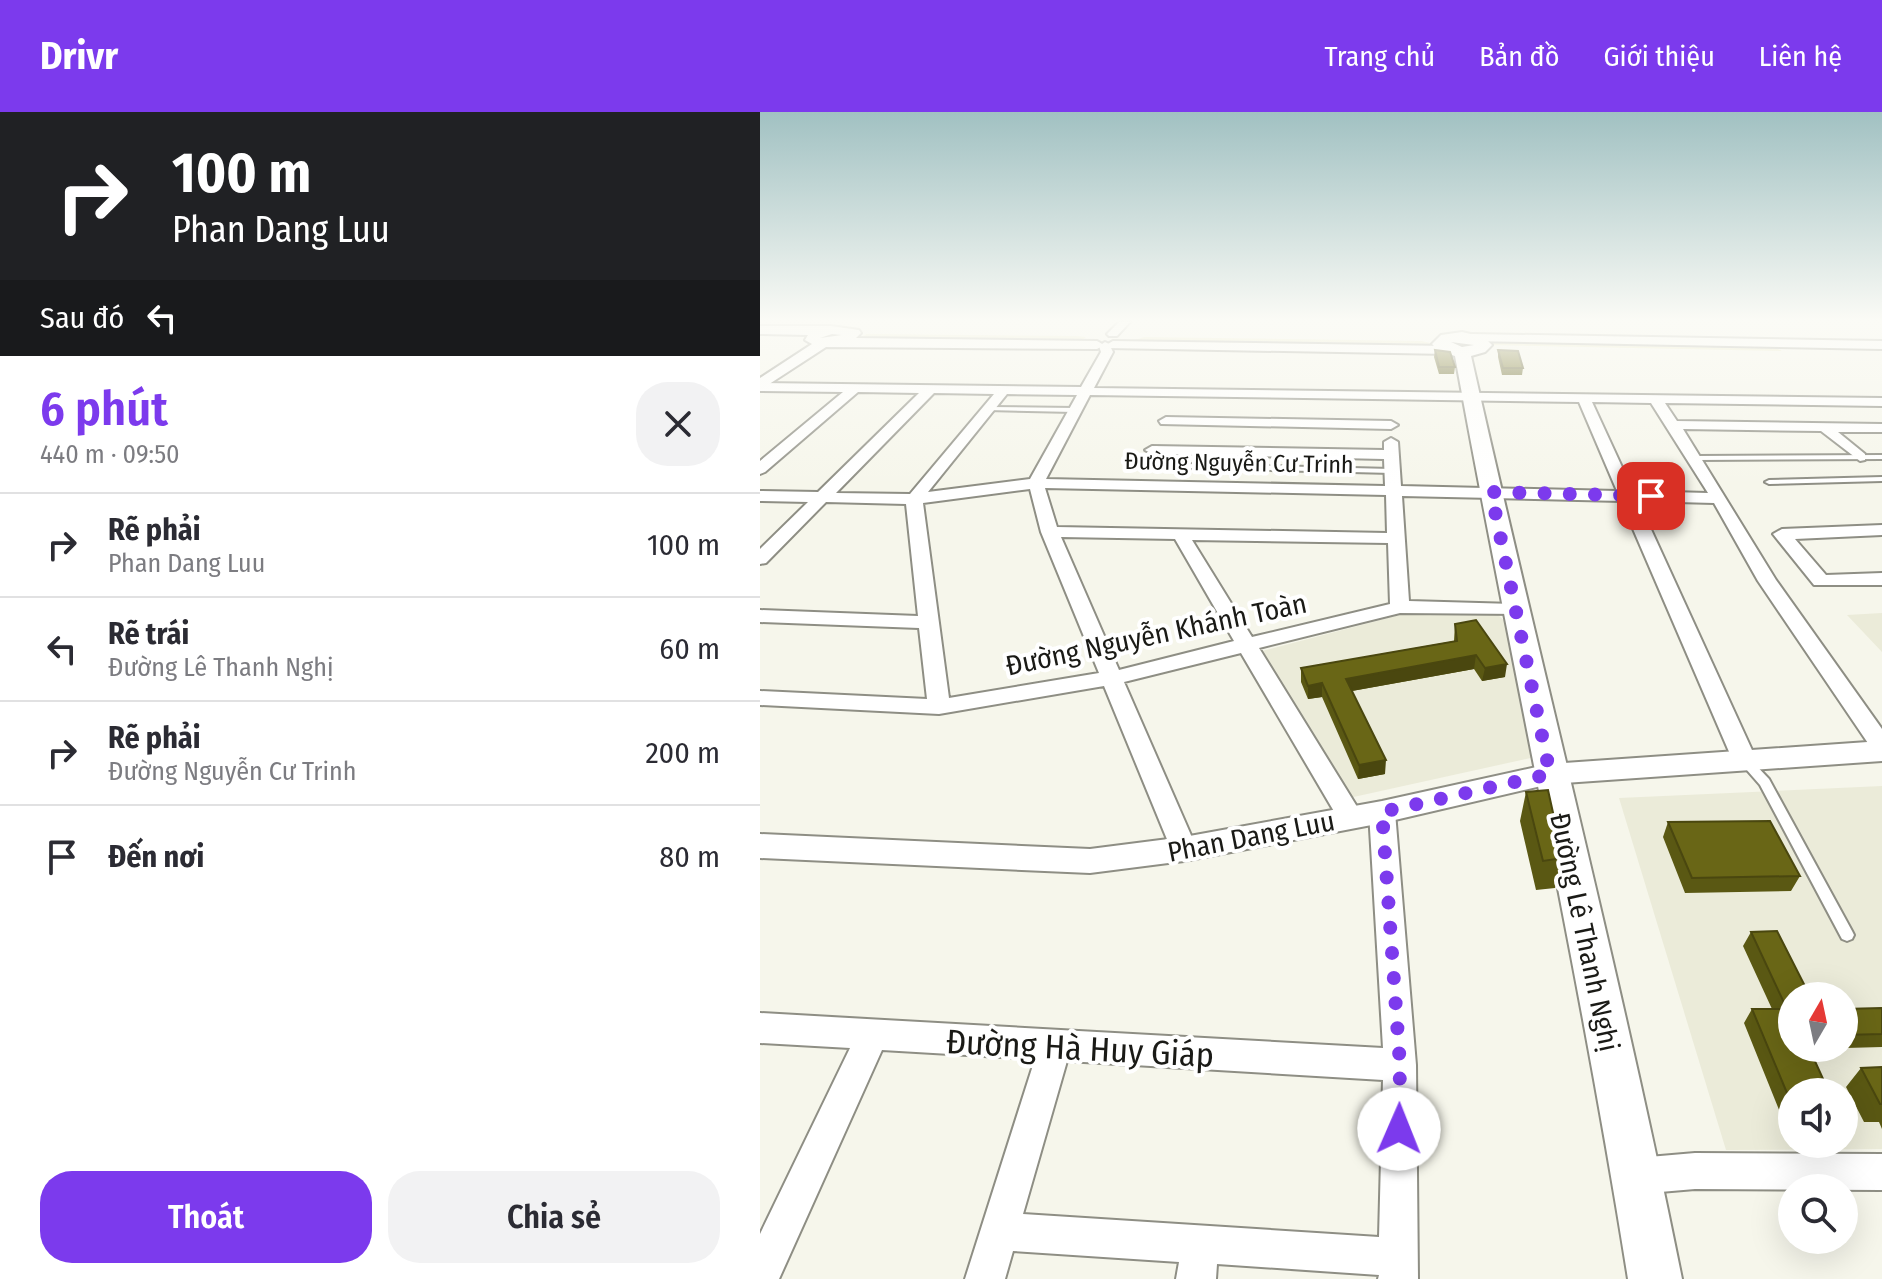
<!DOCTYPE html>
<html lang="vi">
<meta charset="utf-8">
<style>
body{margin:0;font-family:"Fira Sans Condensed",sans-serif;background:#f2f2f3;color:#2b2b33;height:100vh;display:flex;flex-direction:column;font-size:30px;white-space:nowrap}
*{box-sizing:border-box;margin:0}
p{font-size:26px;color:#7c7c81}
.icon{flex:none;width:44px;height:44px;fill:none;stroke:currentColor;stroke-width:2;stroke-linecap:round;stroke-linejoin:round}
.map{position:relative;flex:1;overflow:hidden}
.details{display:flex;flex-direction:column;background:#fff;width:760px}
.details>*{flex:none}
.guide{background:#202124;color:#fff;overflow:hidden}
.needle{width:52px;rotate:9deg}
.tools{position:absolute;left:1018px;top:870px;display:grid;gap:16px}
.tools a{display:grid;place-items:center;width:80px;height:80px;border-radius:50%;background:#fff;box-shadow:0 8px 32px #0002;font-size:40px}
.pin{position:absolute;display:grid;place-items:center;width:68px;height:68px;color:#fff;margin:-34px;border-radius:16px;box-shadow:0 4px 12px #0006}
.me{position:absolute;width:88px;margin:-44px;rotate:1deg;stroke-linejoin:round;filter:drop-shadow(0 0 6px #0008)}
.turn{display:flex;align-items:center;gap:28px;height:168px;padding:0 40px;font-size:36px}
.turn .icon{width:104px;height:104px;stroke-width:2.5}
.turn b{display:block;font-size:56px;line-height:68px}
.then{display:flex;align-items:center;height:76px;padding:0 40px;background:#0003;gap:16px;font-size:30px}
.round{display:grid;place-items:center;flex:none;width:84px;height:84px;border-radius:32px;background:#f2f2f3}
.overview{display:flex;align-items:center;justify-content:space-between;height:136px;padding:0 40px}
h1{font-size:48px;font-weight:600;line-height:60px;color:#7c3aed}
.action{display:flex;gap:16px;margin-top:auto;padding:16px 40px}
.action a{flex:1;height:92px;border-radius:32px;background:#7c3aed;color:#fff;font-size:32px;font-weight:600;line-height:92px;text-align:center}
.action a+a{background:#f2f2f3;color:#2b2b33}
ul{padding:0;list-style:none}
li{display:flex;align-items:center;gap:24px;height:104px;padding:0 40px;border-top:2px solid #e1e1e2}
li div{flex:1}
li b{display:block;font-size:30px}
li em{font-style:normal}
header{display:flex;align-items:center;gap:48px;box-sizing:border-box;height:112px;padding:0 40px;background:#7c3aed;color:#fff}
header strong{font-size:38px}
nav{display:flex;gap:44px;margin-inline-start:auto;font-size:28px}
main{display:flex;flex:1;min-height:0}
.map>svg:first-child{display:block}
</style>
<header>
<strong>Drivr</strong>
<nav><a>Trang chủ</a><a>Bản đồ</a><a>Giới thiệu</a><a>Liên hệ</a></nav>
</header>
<main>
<section class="details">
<div class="guide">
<div class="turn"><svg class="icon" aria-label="right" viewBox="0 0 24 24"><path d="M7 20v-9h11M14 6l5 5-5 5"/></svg><div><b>100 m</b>Phan Dang Luu</div></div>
<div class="then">Sau đó<svg class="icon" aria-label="left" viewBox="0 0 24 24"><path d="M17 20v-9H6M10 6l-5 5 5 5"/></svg></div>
</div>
<div class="overview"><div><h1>6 phút</h1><p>440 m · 09:50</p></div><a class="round"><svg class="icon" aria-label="close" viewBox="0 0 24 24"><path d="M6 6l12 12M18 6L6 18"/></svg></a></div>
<ul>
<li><svg class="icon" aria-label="right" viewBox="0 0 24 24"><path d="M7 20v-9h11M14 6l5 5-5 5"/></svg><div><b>Rẽ phải</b><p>Phan Dang Luu</p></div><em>100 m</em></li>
<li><svg class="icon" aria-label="left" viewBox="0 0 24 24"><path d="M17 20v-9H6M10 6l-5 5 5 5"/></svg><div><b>Rẽ trái</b><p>Đường Lê Thanh Nghị</p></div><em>60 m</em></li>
<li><svg class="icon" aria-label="right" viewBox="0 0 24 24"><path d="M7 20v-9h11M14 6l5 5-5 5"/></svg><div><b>Rẽ phải</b><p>Đường Nguyễn Cư Trinh</p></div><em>200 m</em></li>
<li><svg class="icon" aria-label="arrive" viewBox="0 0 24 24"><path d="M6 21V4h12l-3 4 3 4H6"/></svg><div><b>Đến nơi</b></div><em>80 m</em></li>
</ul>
<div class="action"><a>Thoát</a><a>Chia sẻ</a></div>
</section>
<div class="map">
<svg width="1122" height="1167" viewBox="0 0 1122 1167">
<rect width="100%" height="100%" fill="#f6f6eb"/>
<path fill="#ebebd9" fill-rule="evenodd" d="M647 501 738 503 748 512 775 645 589 686 502 539Z
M1122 501V540L1087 503Z
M1122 674V1037L966 1038 859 686ZM1032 884H1084V936H1032ZM1032 980H1084V1032H1032Z"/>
<path fill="#e7e6ba" d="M107 222 316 224 326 225 321 229 96 227Z
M384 225 662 229 674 232 375 228Z
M735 230 1013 234 1022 239 729 233Z"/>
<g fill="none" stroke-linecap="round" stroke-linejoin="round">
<g stroke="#8e8e84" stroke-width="4">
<path id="service" d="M229 295 314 296 317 298 314 300 227 298V296Z
M1122 343V347L936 348 932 346 936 344Z
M382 351 632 357 636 359 632 361 385 355 381 353Z
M1122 365V369L1009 372 1005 370 1009 368Z
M985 645 989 646 1009 667 1092 819 1094 823 1092 827 1087 829 1082 827 1000 673 979 649 981 646Z"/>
</g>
<g stroke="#8e8e84" stroke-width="4">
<path id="minor" d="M359 210H370L357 224H349L347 222Z
M345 230 349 232 353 240 334 276 1122 286V294L905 291 917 309 1122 312V320H1078L1105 342V348L1100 349 1061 319 923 317 1016 468 1122 617V642L1114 640 998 469 954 391 878 389 997 649 993 655 985 657 977 655 973 649 861 389 642 384 649 489 754 492 764 498 761 502 640 501 499 536 604 706 600 713 591 716 582 713 481 541 364 570 437 737 433 744 424 747 415 744 411 737 344 574 179 602 0 593V579L167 587 159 516 0 510V498L158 504 146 392 66 390 6 451 0 452V437L48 390 0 389V379L58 380 159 281 98 280 5 360 0 362V349L83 280 0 279V271L321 275 341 240 339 234ZM174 281 234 282 150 382 76 381ZM247 282 317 283 270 367 168 380ZM330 283 819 290 857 379 641 374 638 330 631 326 624 330V338L392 334 385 338 392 342 624 347 625 374 286 367ZM832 290 891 291 948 381 873 379ZM285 376 626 383 627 421 297 415ZM270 377 281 420 339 561 189 586 163 391ZM301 425 415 427 474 529 359 558ZM432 428 628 431 630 492 492 525Z
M406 305 631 309 638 313 631 317 401 312 399 309Z
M1122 413V423L1035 427 1066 463 1122 461V473H1054L1013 422 1022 417Z
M622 691 631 693 635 700 656 953 658 1167H618L619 1163 457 1152 456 1167H416L419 1150 253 1139 245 1167H205L275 947 122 938 19 1167H0V1122L90 936 0 931V901L623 936 609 700 613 693ZM307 949 623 968 619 1125 263 1102Z
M935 1041 1122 1042V1078L935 1077 877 1082 864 1077 859 1064 864 1051 877 1046Z"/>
</g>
<g stroke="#8e8e84" stroke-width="4">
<path id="tertiary" d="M0 214H71L99 218 101 221 96 226 337 229 344 233 337 237 66 235 0 278V266L52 232 45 228 48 223 0 222ZM72 222 82 223 60 226Z
M713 222 1122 229V237L708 229V223Z
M353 229 689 234 696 238 689 242 348 236 346 233Z
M1122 629V649L790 672 622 711 424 749 330 761 0 746V722L330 737 424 725 622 689 790 652Z"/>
</g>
<g stroke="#8e8e84" stroke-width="4">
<path id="secondary" d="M702 220 724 225 732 233 725 240 711 244C780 552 860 858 922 1167H868C819 858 751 552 695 244L679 239 672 232 681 223ZM691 230 714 233 702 235Z"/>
</g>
<use href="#service" fill="#fff" fill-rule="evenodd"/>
<use href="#minor" fill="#fff" fill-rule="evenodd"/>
<use href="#tertiary" fill="#fff" fill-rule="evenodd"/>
<use href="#secondary" fill="#fff" fill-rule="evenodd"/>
</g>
<path fill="#5a5813" d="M675 238 695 255 694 262H679L674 245Z
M738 238 763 256 762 263H742L738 245Z
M695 512 745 565 722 569 714 557 592 579 625 662 598 667 562 585 548 587 541 570V556L694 529Z
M766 680 803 746 795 776 776 778 760 709Z
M908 710 1040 764 1031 779 925 781 903 725Z
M1017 819 1032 936H1084V897L1122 896V935L1049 937 1032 980V1030L984 911 992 897H1012L983 834 991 820Z
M1122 955V1017L1119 1010H1104L1086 975 1101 956Z"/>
<path fill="#4a470f" d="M716 543 714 557 586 580V567Z
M747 552 745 565 722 569 725 556Z
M562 571V585L548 587V574Z
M626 648 625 662 598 667 599 653Z"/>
<path fill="#696616" stroke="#4a470f" stroke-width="2" d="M675 238 690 240 695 255H679Z
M738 238 758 239 763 256H743Z
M716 508 747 552 725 556 716 543 586 567 626 648 599 653 562 571 548 574 541 556 697 529 695 512Z
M788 678 803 746 783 749 766 680Z
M1010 709 1040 764 932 766 908 710Z
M1017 819 1050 884H1032V936H1049L1069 980H1032V993L992 897H1027L991 820Z
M1122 896V922L1084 923V897Z
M1122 955V992H1120L1101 956Z"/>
<linearGradient id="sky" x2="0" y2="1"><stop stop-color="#a1c1c2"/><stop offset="0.56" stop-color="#fbfbf6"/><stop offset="1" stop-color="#fbfbf6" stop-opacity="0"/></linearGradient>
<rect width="1122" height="373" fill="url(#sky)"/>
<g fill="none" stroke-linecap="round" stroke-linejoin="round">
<path stroke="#7c3aed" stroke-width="14" stroke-dasharray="0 25.2" d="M639 1017 640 953 622 700 790 662 731 380 891 384"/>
</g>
<g text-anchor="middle" stroke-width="8" stroke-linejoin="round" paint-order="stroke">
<g font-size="24" fill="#1a1a16" stroke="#fff">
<text transform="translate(479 351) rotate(1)" y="8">Đường Nguyễn Cư Trinh</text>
</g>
<g font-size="28" fill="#1a1a16" stroke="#fff">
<text transform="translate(396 522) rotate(-12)" y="10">Đường Nguyễn Khánh Toàn</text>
<text transform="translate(491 724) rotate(-11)" y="10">Phan Dang Luu</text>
<text transform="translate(825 820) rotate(78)" y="10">Đường Lê Thanh Nghị</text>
</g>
<g font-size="34" fill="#1a1a16" stroke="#fff">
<text transform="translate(320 936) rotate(3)" y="12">Đường Hà Huy Giáp</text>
</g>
</g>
</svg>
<div class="tools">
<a><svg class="needle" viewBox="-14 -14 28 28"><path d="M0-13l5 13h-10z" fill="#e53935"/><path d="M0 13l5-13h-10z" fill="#7c7c81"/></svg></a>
<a><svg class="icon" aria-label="sound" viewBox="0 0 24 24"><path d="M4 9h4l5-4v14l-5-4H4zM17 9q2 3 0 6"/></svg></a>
<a><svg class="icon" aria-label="search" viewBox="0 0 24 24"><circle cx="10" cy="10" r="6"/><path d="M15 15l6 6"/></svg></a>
</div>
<div class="pin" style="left:891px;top:384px;background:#d93025"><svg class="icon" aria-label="arrive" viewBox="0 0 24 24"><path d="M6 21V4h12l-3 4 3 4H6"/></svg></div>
<svg class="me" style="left:639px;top:1017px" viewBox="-20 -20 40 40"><circle r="19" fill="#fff"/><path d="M0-13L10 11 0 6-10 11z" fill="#7c3aed"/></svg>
</div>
</main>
